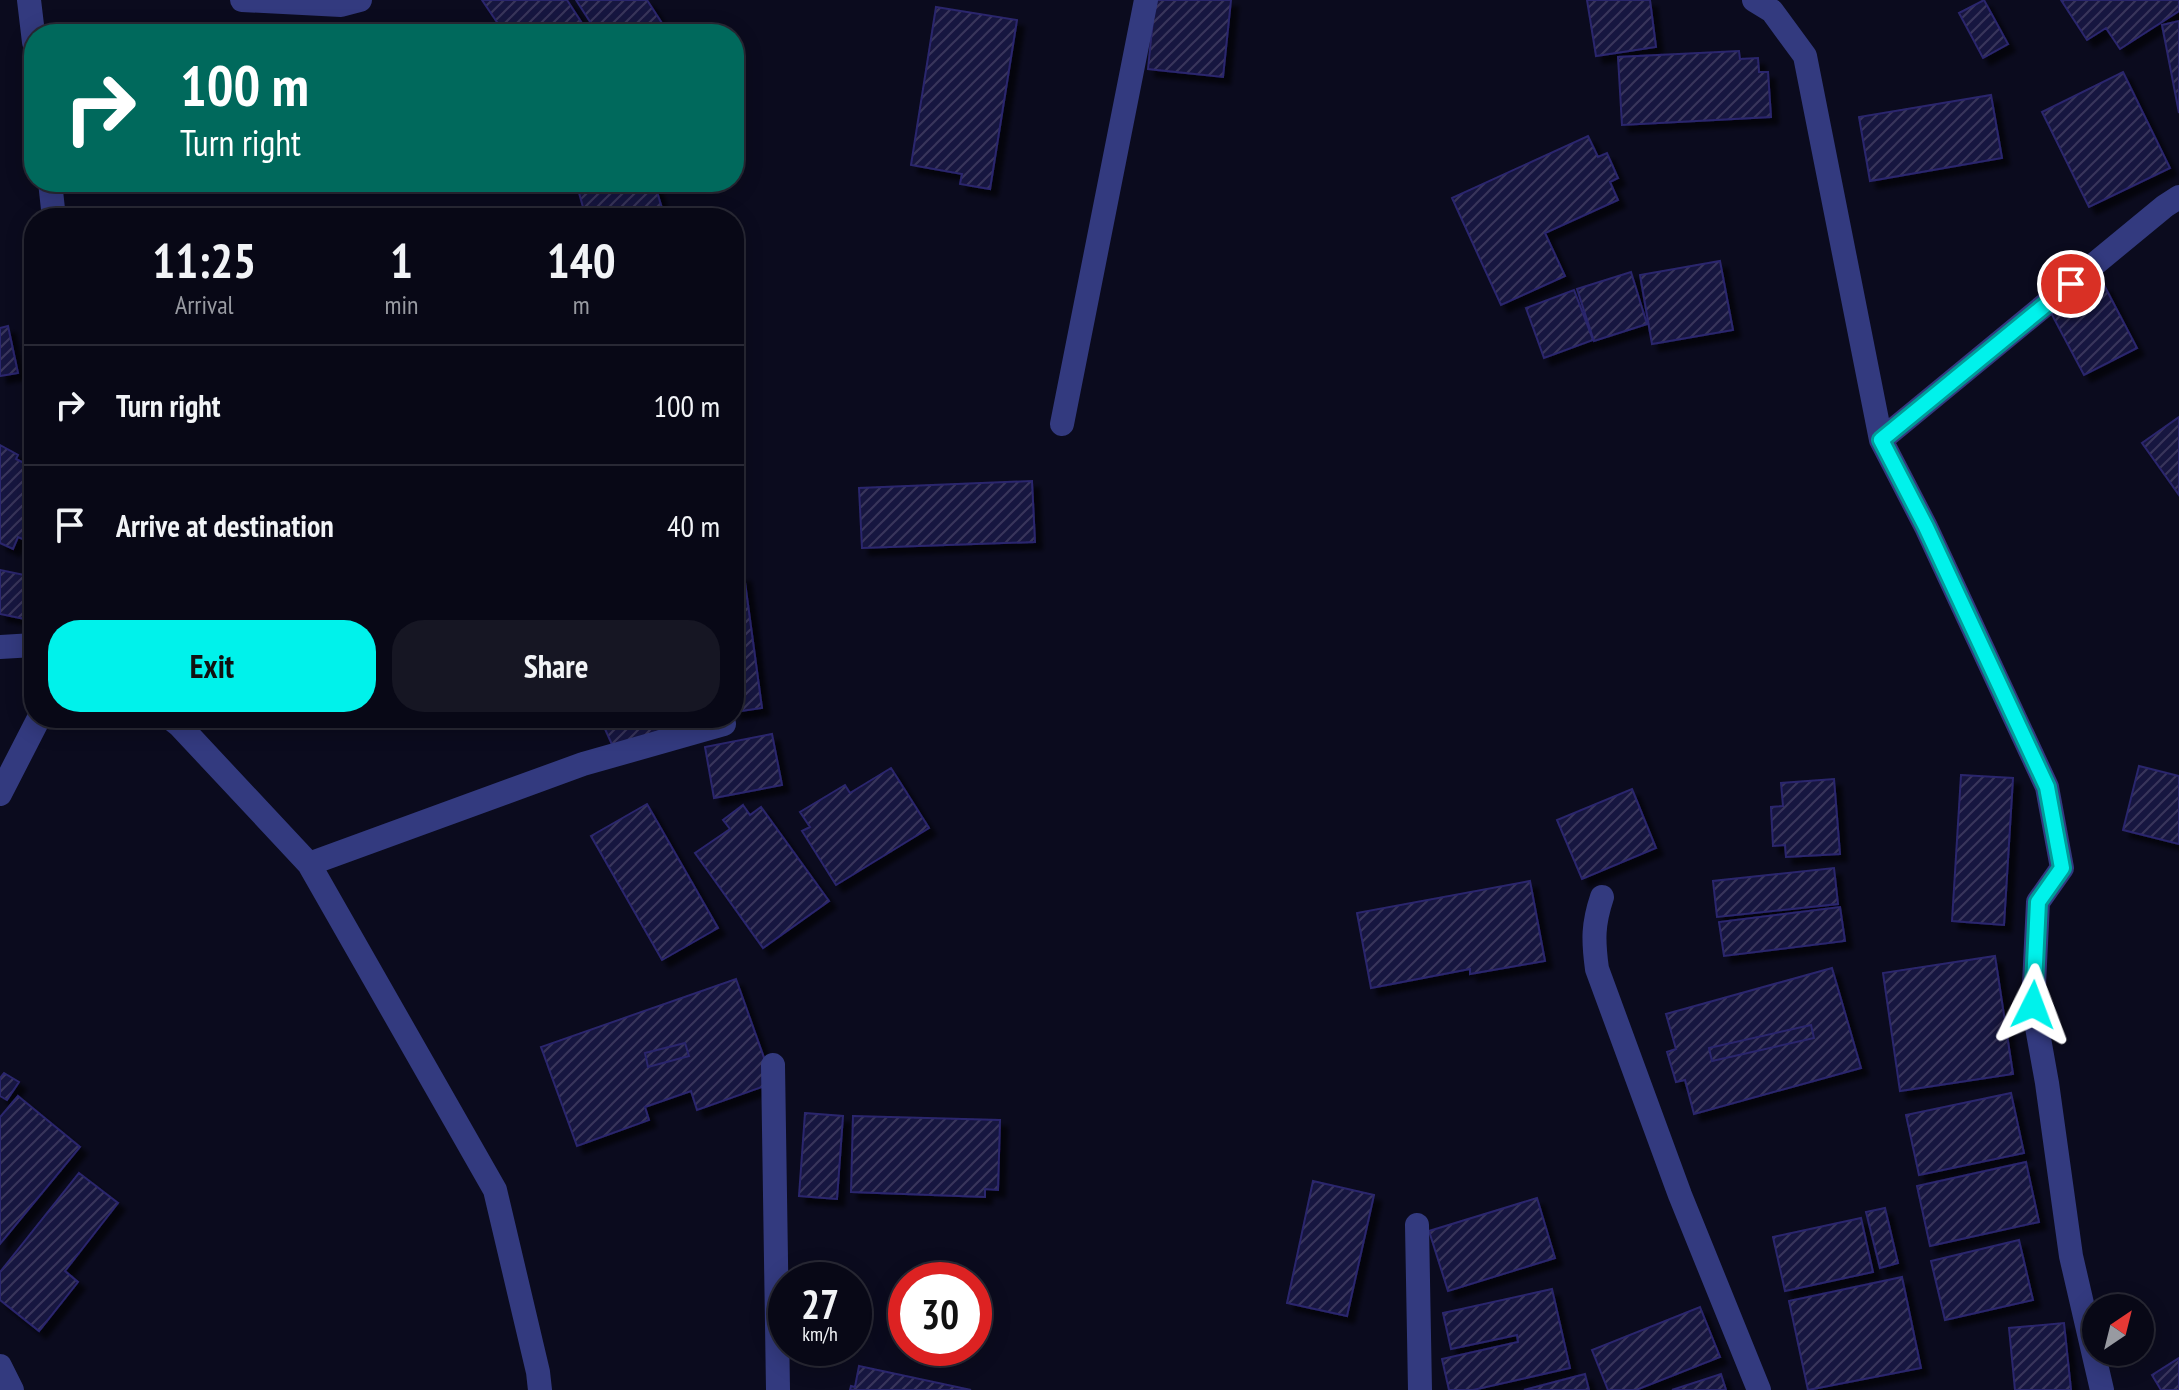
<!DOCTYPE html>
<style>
body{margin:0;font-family:"PT Sans Narrow",sans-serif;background:#161623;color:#f1f3f6;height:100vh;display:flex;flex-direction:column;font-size:30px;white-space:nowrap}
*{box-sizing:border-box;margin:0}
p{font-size:26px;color:#989aa1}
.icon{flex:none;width:44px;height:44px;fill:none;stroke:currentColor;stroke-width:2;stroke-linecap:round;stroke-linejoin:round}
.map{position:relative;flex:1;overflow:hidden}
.panel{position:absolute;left:24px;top:208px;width:720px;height:520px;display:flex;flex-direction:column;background:#080816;border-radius:32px;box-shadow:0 4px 20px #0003,0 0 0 2px #292935}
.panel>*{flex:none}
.guide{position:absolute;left:24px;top:24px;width:720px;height:168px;border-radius:32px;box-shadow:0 4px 20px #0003,0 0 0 2px #292935;background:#00695c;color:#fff;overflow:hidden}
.needle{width:52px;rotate:35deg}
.controls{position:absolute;left:2082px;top:1294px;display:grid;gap:16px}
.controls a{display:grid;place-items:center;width:72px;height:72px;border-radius:50%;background:#080816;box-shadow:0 4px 20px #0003,0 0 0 2px #292935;font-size:40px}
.speed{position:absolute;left:768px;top:1262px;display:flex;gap:16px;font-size:40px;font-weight:700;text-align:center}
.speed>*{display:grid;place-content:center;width:104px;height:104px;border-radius:50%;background:#080816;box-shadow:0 4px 20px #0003,0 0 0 2px #292935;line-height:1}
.speed small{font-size:20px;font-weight:400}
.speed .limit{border:12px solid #d22;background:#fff;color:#111}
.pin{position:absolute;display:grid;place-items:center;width:68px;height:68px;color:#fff;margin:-34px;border:4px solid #fff;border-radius:50%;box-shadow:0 2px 8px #0007}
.me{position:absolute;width:88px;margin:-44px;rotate:3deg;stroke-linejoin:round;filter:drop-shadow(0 0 6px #0008)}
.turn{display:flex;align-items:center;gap:28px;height:168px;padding:0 24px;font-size:36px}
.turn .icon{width:104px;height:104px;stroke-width:2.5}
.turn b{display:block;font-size:56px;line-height:68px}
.eta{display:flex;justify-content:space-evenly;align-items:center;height:136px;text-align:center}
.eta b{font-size:48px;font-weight:700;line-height:56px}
.primary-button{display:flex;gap:16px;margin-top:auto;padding:16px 24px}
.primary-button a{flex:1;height:92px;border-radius:32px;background:#00f2eb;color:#111;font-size:32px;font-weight:700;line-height:92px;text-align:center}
.primary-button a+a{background:#161623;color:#f1f3f6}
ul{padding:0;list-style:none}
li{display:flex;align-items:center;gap:24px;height:120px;padding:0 24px;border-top:2px solid #292935}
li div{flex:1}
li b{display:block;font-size:30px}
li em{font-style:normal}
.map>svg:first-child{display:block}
</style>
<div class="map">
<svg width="2179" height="1390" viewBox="0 0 2179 1390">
<defs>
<pattern id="building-hatch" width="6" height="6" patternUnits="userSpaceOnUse" patternTransform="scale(2)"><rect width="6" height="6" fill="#19163f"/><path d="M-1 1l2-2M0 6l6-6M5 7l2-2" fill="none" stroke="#39365c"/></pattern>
<filter id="shadow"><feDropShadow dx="7" dy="7" stdDeviation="2" flood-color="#0009"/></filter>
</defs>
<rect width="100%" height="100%" fill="#0b0b1e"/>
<path fill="url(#building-hatch)" stroke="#2b266d" stroke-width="2" fill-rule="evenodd" filter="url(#shadow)" d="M482 0H567L589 34H505Z
M576 0H647L669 34H598Z
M1155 0H1231L1223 77 1148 69Z
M1587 0H1650L1656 47 1596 56Z
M1984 0 2008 44 1983 58 1959 13Z
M2061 0H2179V11L2120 49 2106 28 2087 40Z
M936 7 1017 20 990 189 960 184 962 174 911 165Z
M2179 21V113L2162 25Z
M1739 51 1740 59 1758 58 1759 72H1768L1771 117 1622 125 1618 57Z
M2123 72 2170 168 2089 207 2042 112Z
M1991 95 2002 158 1870 181 1859 117Z
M1588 136 1598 157 1607 153 1618 178 1610 182 1618 200 1545 233 1565 276 1501 305 1452 198Z
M576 182H654L665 218H586Z
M1720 261 1733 330 1652 344 1640 275Z
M1631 272 1647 324 1594 341 1577 289Z
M2104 285 2137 348 2084 375 2051 313Z
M1574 290 1593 340 1544 358 1526 308Z
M8 326 18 373 0 376V328Z
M2179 417V495L2142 443Z
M0 445 18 455 16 459 34 468V522L25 540 18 537 13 549 0 543Z
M1032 481 1035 542 862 548 859 488Z
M0 570 34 577 25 619 0 614Z
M744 575 762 708 734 712V577Z
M600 718H671L674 725 614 749Z
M772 734 782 785 714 798 705 747Z
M2139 766 2179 776V844L2123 830Z
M891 768 929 828 836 885 802 831 810 827 800 812 845 785 850 793Z
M1961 775 2013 778 2004 925 1952 921Z
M1834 779 1840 854 1786 857 1785 845 1773 846 1771 807 1783 806 1781 783Z
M1632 789 1656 848 1582 879 1557 820Z
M647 804 718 928 662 960 591 836Z
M743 805 750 815 761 807 829 901 763 948 695 853 730 829 723 820Z
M1834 868 1838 904 1717 917 1713 881Z
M1530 881 1545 961 1470 974V969L1371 988 1357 913Z
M1840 907 1845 941 1724 956 1719 922Z
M1995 956 2013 1074 1900 1091 1883 973Z
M1832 968 1861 1068 1694 1114 1685 1080 1676 1082 1667 1052 1676 1049 1666 1014ZM1811 1025 1814 1038 1712 1061 1709 1048Z
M736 979 773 1083 697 1110 691 1091 645 1107 649 1120 577 1146 541 1047ZM685 1043 689 1056 648 1067 645 1053Z
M1811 1025 1814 1038 1712 1061 1709 1048Z
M685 1043 689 1056 648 1067 645 1053Z
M4 1073 19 1082 7 1100 0 1096V1078Z
M2011 1093 2024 1153 1919 1175 1906 1115Z
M18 1096 80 1147 0 1244V1117Z
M805 1113 843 1116 837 1199 799 1196Z
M853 1116 1000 1120 998 1190 985 1189V1197L851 1192Z
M2026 1162 2039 1222 1930 1246 1917 1186Z
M79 1173 118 1203 65 1271 78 1282 39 1331 0 1300V1272Z
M1313 1181 1374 1195 1347 1316 1287 1303Z
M1537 1198 1555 1258 1448 1291 1429 1231Z
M1885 1208 1898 1263 1880 1268 1866 1212Z
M1861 1218 1873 1272 1785 1291 1773 1237Z
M2019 1240 2033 1300 1945 1320 1931 1261Z
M1902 1277 1921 1368 1808 1390 1789 1301Z
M1552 1289 1570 1368 1473 1390H1449L1442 1359 1518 1342 1517 1335 1451 1349 1443 1313Z
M1700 1307 1720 1357 1636 1390H1608L1592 1350Z
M2064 1323 2071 1390H2015L2009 1328Z
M2179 1358V1390H2161L2152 1375Z
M859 1366 971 1390H850L851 1386 855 1387Z
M1585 1374 1589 1390H1524Z
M1721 1374 1726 1390H1672Z"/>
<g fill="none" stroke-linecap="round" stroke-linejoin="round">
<path stroke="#333a7f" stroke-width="24" d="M29 0 34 42
M242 0 341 5 360 0
M1754 0 1772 11 1805 56 1881 440 1926 527 2047 787 2062 868 2038 902 2033 1005 2047 1083 2071 1256 2102 1390
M50 182 54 218
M1062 424 1146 0
M1881 440 2165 206 2179 197
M0 647 34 645
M170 718 180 726 309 864 495 1190 538 1372 540 1390
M0 794 39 718
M309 864 583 764 724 724
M1602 897C1593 924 1593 940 1597 969L1680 1195 1759 1390
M773 1065 778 1390
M1417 1225 1420 1390
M0 1366 12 1390"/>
</g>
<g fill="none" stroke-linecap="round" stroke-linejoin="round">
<g stroke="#009d99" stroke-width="20">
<path id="route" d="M2033 1005 2038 902 2062 868 2047 787 1926 527 1881 440 2071 284"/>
</g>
<use href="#route" stroke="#00f2eb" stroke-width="14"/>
</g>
</svg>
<div class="controls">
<a><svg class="needle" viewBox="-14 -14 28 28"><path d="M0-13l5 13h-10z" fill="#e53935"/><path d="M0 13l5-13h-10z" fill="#989aa1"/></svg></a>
</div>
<div class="speed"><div>27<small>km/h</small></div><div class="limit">30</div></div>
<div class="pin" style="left:2071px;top:284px;background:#d93025"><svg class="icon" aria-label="arrive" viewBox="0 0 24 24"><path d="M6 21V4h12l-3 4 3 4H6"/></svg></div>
<svg class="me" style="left:2033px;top:1005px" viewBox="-20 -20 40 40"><path d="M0-17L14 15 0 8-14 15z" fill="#00f2eb" stroke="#fff" stroke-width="4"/></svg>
<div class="guide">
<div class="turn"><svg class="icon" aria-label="right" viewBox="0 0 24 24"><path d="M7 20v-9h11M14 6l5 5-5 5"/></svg><div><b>100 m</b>Turn right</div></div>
</div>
<section class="panel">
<div class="eta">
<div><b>11:25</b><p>Arrival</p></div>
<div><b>1</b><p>min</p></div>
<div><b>140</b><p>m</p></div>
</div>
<ul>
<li><svg class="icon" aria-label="right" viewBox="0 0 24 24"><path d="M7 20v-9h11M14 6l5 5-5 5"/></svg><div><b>Turn right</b></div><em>100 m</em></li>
<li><svg class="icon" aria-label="arrive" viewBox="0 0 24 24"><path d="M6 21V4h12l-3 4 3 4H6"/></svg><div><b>Arrive at destination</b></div><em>40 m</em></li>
</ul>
<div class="primary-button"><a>Exit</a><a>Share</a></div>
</section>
</div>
